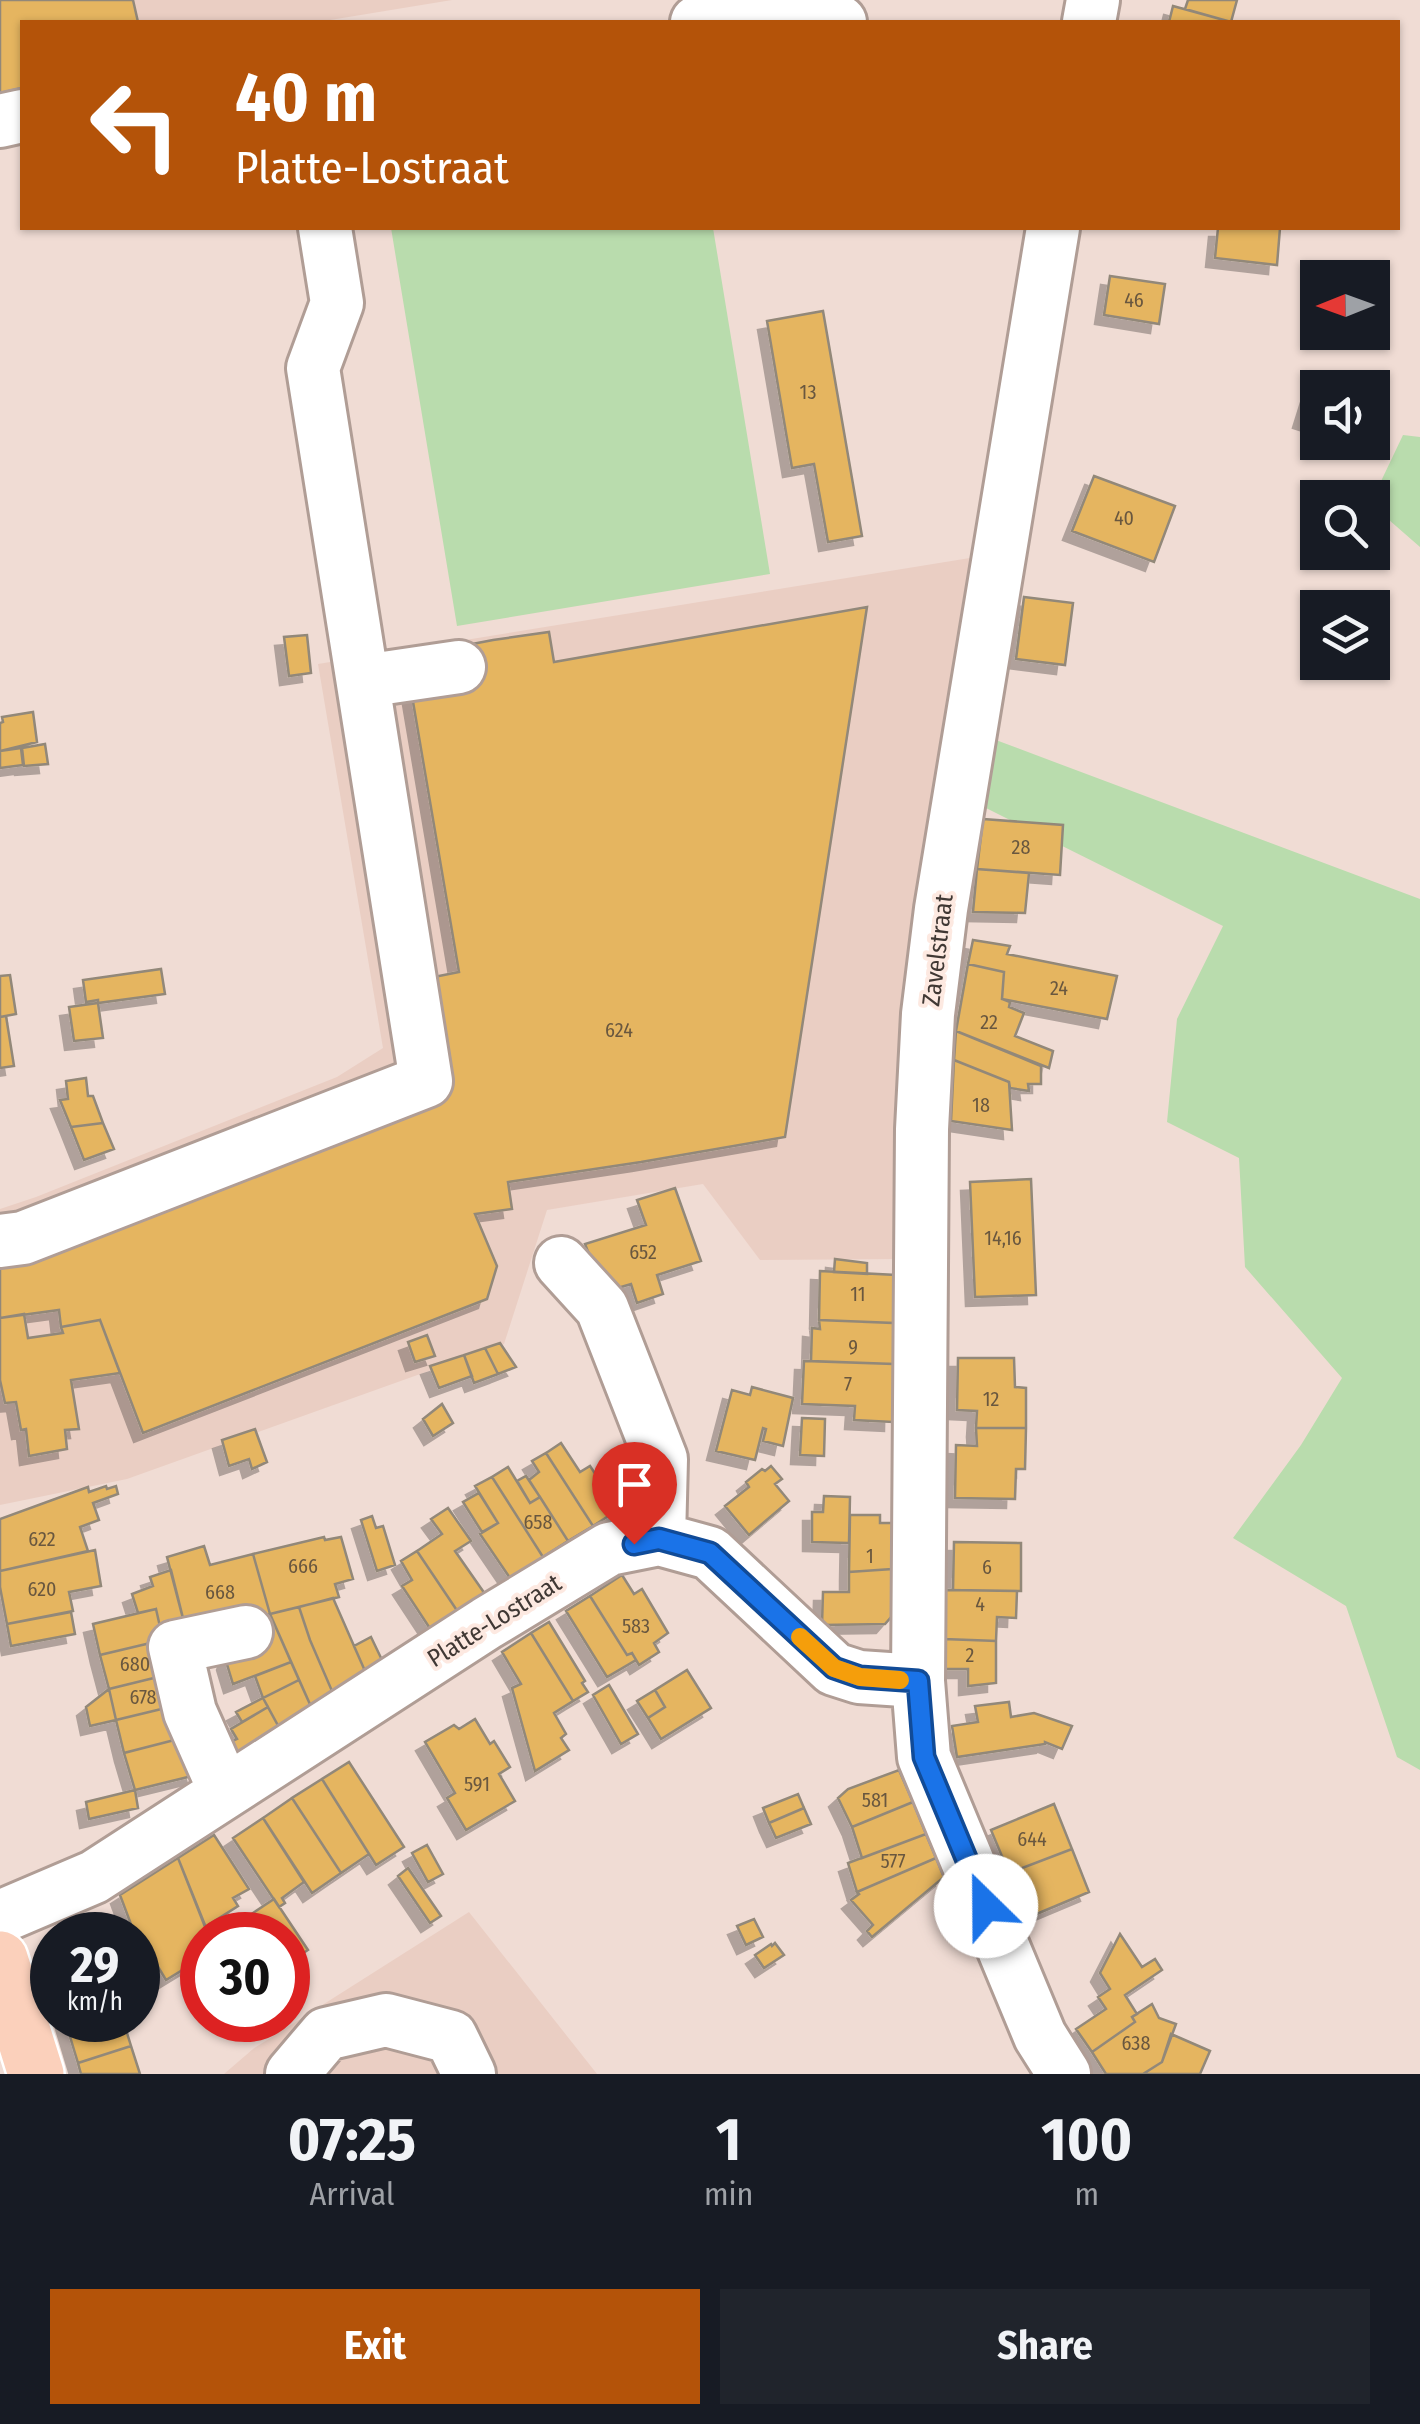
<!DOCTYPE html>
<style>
body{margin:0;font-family:"Fira Sans Condensed",sans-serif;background:#20242c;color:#f1f3f6;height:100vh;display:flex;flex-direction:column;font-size:38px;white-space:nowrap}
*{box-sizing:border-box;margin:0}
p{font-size:32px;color:#9ea1a6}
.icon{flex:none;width:55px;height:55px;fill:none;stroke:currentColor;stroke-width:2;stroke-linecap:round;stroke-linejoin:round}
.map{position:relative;height:2074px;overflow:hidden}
.sheet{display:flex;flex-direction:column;background:#171b24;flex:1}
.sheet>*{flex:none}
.hud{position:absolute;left:20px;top:20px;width:1380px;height:210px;border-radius:0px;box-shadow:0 2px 8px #0004;background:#b45309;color:#fff;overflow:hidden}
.needle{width:65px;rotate:269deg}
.buttons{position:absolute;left:1300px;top:260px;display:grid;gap:20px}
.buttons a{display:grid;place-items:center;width:90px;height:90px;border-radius:0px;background:#171b24;box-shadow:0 2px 8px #0004;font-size:50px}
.speed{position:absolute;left:30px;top:1912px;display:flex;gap:20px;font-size:50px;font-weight:700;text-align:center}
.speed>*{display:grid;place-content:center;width:130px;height:130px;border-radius:50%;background:#171b24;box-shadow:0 2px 8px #0004;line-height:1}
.speed small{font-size:25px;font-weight:400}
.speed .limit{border:15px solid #d22;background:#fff;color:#111}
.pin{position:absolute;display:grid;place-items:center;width:85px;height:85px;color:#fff;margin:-102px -42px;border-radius:50% 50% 50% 0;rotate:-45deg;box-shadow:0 0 10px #0007}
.pin .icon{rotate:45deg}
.me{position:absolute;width:110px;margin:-55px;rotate:337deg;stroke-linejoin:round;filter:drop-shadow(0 0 8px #0008)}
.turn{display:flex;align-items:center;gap:35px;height:210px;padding:0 50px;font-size:45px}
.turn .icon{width:130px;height:130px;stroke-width:2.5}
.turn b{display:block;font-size:70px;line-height:85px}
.eta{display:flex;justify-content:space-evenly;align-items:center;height:170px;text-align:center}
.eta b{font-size:60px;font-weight:700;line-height:70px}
.cta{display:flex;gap:20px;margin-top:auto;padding:20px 50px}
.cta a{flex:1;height:115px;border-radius:0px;background:#b45309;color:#fff;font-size:40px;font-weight:700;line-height:115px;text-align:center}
.cta a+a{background:#20242c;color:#f1f3f6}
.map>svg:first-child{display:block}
</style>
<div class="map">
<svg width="1420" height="2074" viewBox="0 0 1420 2074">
<defs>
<filter id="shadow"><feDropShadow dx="-9" dy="9" stdDeviation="0" flood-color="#0004"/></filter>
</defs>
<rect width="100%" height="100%" fill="#f0dcd4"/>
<path fill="#eacec3" d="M0 0H452L318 22H22V135L0 140Z
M976 557 903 1259 760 1260 703 1184 547 1210 504 1344 127 1479 0 1505V1209L36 1197 337 1077 383 1048 318 664Z
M469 1912 597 2074H224L253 2049Z"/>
<path fill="#b9dcad" d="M391 228H713L770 574 457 626Z
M1403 435 1420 437V547L1373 506V498Z
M969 730 1420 899V1770L1397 1757 1346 1606 1233 1538 1301 1445 1342 1378 1245 1267 1239 1158 1167 1122 1177 1019 1223 926 960 795Z"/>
<path fill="#e5b560" stroke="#928879" stroke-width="2.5" filter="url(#shadow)" d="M0 0H133L138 22H22V88L0 93Z
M1188 0H1237L1231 22 1185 9Z
M1173 6 1231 22H1233H1169Z
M1218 228H1280L1277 265 1215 258Z
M1110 276 1165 284 1159 324 1104 315Z
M823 311 862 536 828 542 814 464 792 468 767 321Z
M1312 387 1318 389V424L1302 419Z
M1094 476 1175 506 1154 562 1072 531Z
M1024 597 1073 603 1065 665 1016 659Z
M867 607 785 1137 641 1162 508 1182 512 1209 475 1214 497 1266 487 1299 143 1433 100 1320 61 1327 59 1310 0 1318V1256L446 1082 429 978 459 972 410 684 462 646 493 640 549 632 554 662Z
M307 635 311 673 289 676 284 637Z
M33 712 37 742 0 751V723L3 722 2 717Z
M45 744 48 764 24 766 22 748Z
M21 748 23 765 0 768V751Z
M983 819 1063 825 1060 875 977 869Z
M977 869 1029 873 1025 913 973 912Z
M973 940 1010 946 1007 954 1117 976 1107 1019 1002 999 1004 972 968 964Z
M968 964 1004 972 1002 999 1010 1002 1009 1007 1024 1013 1015 1036 1053 1051 1049 1068 956 1031Z
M161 969 165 994 98 1003V1000L86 1002 83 980Z
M10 975 16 1014 0 1017V976Z
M98 1003 103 1038 74 1041 69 1007Z
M6 1016 14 1066 0 1068V1017Z
M956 1031 1041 1066V1084H1028L1029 1091 1010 1088 1009 1082 954 1060Z
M954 1060 1009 1082 1012 1130 951 1121Z
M86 1078 88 1096H93L103 1123 71 1127 60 1100 68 1099 66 1081Z
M103 1123 114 1149 84 1160 71 1127Z
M1031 1179 1036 1295 975 1297 970 1182Z
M675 1188 701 1261 657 1275 663 1294 637 1303 631 1284 604 1292 585 1244 646 1225 637 1200Z
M835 1259 867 1263V1274L834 1272Z
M820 1271 896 1275 895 1323 819 1320Z
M24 1314 28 1338 63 1333 61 1327 100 1320 120 1373 71 1380 79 1429 65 1430 67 1449 29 1456 26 1429 21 1430 16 1402 5 1403 0 1380V1318Z
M819 1320 893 1323 895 1333 894 1364 811 1361 812 1328 820 1329Z
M427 1335 435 1356 415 1362 408 1342Z
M500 1343 516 1367 498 1374 485 1348Z
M485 1348 498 1374 474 1383 464 1355Z
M464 1355 472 1376 439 1388 430 1366Z
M958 1358H1014L1015 1387 1026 1388V1428H976L977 1411 957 1410Z
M804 1361 894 1364 893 1422 854 1420 855 1406 802 1404Z
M752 1387 793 1398 783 1446 763 1441 766 1429 763 1428 755 1460 716 1451 732 1390 750 1395Z
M442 1404 453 1423 433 1436 423 1419Z
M802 1418 825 1419 824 1456 800 1455Z
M976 1428H1026L1025 1469H1016L1015 1499 955 1498 956 1445 977 1446Z
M255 1429 267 1462 252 1469 249 1459 229 1466 222 1440Z
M561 1443 580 1472 590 1466 598 1478 617 1464 639 1496 593 1526 546 1453Z
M546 1453 593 1526 568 1541 529 1480 539 1472 532 1461Z
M771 1466 782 1479 775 1484 789 1501 749 1535 725 1506 749 1487 746 1482 762 1469 765 1471Z
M508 1467 530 1503 540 1497 568 1541 543 1557 492 1477Z
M526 1476 540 1497 530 1503 517 1481Z
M492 1477 543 1557 510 1578 480 1534 498 1523 475 1486Z
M106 1486 107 1489 116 1486 118 1494 93 1503 99 1520 80 1527 88 1551 0 1571V1519L88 1487 89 1492Z
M479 1493 498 1523 482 1532 463 1502Z
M824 1496 850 1497 849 1543 812 1542V1512H823Z
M448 1508 471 1541 455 1551 485 1594 458 1612 417 1551 442 1534 431 1519Z
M850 1515H880V1523H892V1569L849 1572Z
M372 1516 376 1528 383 1526 395 1565 377 1571 361 1520Z
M324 1537 325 1540 341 1537 353 1579 335 1584 339 1597 270 1614 253 1554Z
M954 1542 1021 1543V1591L953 1590Z
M204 1546 210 1565 253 1554 270 1614 187 1634 167 1557Z
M95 1550 101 1586 69 1592 73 1611 7 1624 0 1587V1571Z
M417 1551 458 1612 431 1630 402 1586 412 1580 401 1561Z
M892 1569V1616L885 1624 822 1625 823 1592H849V1572Z
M171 1570 187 1634 163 1640 156 1609 138 1613 132 1594 153 1586 150 1577Z
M622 1575 634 1594 642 1589 668 1633 654 1643 659 1652 639 1665 632 1653 627 1655 590 1596Z
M945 1590 1017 1591 1016 1618 997 1617 996 1641 944 1639Z
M590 1596 627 1655 632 1653 636 1660 607 1677 566 1611Z
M333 1598 365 1671 332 1691 310 1640 299 1607Z
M299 1607 310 1640 332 1691 312 1704 316 1709 313 1711 270 1614Z
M156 1609 163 1640 100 1655 93 1624Z
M71 1612 75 1634 11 1646 7 1624Z
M270 1614 291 1662 233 1684 226 1661 242 1621Z
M549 1622 585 1681 582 1683 588 1692 573 1701 531 1633Z
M531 1633 573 1701 554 1713 566 1734 561 1738 569 1750 535 1771 512 1688 521 1684 502 1652Z
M371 1637 382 1660 365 1671 354 1646Z
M944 1639 996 1641V1683L968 1686V1669H943Z
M163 1640 170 1674 109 1689 100 1655Z
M291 1662 299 1680 263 1698 255 1676Z
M687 1670 711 1708 661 1739 648 1718 665 1707 655 1690Z
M170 1674 178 1705 116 1720 109 1689Z
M299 1680 313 1711 281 1731 263 1698Z
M609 1685 638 1734 621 1744 593 1695Z
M109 1689 116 1720 90 1726 86 1707Z
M655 1690 665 1707 648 1718 637 1701Z
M263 1698 268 1707 242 1722 236 1712Z
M1009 1702 1011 1717 1034 1713 1072 1726 1062 1749 1045 1742V1744L957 1757 952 1726 978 1722 975 1706Z
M178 1705 186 1737 124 1753 116 1720Z
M268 1707 281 1731 223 1763 216 1748 237 1739 231 1729Z
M475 1719 490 1744 494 1741 510 1767 499 1774 515 1801 466 1830 447 1798 455 1793 425 1742 454 1725 459 1729Z
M186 1737 196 1775 135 1790 124 1753Z
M349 1762 404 1847 376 1865 322 1779Z
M899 1770 913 1802 852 1827 838 1798 848 1789Z
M322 1779 369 1854 341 1873 292 1798Z
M135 1790 138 1808 89 1819 86 1802Z
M798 1794 804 1808 769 1823 763 1808Z
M292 1798 341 1873 312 1893 263 1818Z
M913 1802 926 1834 862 1858 852 1827Z
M1054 1804 1072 1849 1009 1873 991 1830Z
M804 1808 811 1824 776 1838 769 1823Z
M263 1818 304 1882 282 1898 285 1903 279 1907 233 1838Z
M926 1834 936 1858 857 1892 848 1863Z
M214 1835 249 1889 233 1898 238 1906 205 1927 178 1858Z
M427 1845 443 1874 428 1882 412 1853Z
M1072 1849 1089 1892 1027 1918 1009 1873Z
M178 1858 209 1935H202V1958L166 1980 154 1960 146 1965 138 1942V1935H135L120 1895Z
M936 1858 944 1877 872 1937 867 1931 873 1925 851 1900 859 1894 857 1892Z
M408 1868 441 1916 430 1923 398 1876Z
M274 1899 308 1950 288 1963V1935H254L244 1919Z
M89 1915 96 1935H56Z
M754 1919 763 1937 746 1945 737 1926Z
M1120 1934 1142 1967 1155 1959 1162 1970 1125 1995 1137 2014 1132 2017 1135 2022 1092 2052 1076 2029 1106 2009 1098 1997 1110 1989 1100 1973Z
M775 1943 784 1955 764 1968 755 1955 771 1944 772 1946Z
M1152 2004 1159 2018 1176 2024 1162 2062 1143 2074H1106L1092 2052 1135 2022 1132 2017Z
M65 2020H123L131 2046 78 2063Z
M1171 2034 1210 2051 1200 2074H1143L1162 2062Z
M131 2046 140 2074H81L78 2063Z"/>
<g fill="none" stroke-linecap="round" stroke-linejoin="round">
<g stroke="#b09d95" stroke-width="58">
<path id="minor" d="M697 22 780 8 821 12 840 22
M1089 22 1093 0
M0 121 22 116
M1053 228 941 909 928 1014 922 1129 918 1681 924 1757 1040 2036 1064 2074
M364 681 459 667
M0 1241 23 1238 426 1081 313 368 337 303 325 228
M561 1263 602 1308 661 1459 659 1539
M225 1791 190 1712 175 1647 246 1632
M0 1917 94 1877 487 1623 609 1549 659 1539 710 1553 834 1669 859 1677 918 1681
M292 2074 326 2034 386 2020 451 2037 469 2074"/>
</g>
<g stroke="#fff" stroke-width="60">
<path id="major" d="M0 1959 36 2074"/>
</g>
<use href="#minor" stroke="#fff" stroke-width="52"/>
<use href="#major" stroke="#fbd0bb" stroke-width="55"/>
</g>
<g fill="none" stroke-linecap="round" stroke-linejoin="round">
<g stroke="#114b97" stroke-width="25">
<path id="route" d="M634 1544 659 1539 710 1553 834 1668 860 1677 918 1681 924 1757 986 1906"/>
</g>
<use href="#route" stroke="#1a73e8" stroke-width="18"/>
<path stroke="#f59e0b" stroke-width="18" d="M800 1637 834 1668 860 1677 900 1680"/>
</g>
<g text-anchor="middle" stroke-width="8" stroke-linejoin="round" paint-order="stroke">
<g font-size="20" fill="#69573f">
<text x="1134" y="307">46</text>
<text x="808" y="399">13</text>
<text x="1124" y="525">40</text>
<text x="1021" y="854">28</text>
<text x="1059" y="995">24</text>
<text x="989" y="1029">22</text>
<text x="619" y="1037">624</text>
<text x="981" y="1112">18</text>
<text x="1003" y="1245">14,16</text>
<text x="643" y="1259">652</text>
<text x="858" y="1301">11</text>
<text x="853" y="1354">9</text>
<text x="848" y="1391">7</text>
<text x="991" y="1406">12</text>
<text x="538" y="1529">658</text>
<text x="42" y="1546">622</text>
<text x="870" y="1563">1</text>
<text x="303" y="1573">666</text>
<text x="987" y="1574">6</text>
<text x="42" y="1596">620</text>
<text x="220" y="1599">668</text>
<text x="980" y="1611">4</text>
<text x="636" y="1633">583</text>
<text x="970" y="1662">2</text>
<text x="135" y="1671">680</text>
<text x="143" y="1704">678</text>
<text x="477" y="1791">591</text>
<text x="875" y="1807">581</text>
<text x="1032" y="1846">644</text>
<text x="893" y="1868">577</text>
<text x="1136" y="2050">638</text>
</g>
<g font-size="25" fill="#403834" stroke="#fde9e1">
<text transform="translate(937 950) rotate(-83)" y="9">Zavelstraat</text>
<text transform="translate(494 1620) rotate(-32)" y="9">Platte-Lostraat</text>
</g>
</g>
</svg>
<div class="buttons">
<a><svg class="needle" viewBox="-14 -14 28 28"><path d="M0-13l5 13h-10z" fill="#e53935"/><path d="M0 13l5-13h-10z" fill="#9ea1a6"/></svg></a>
<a><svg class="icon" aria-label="sound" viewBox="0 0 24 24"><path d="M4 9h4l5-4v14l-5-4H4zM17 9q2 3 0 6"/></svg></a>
<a><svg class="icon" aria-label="search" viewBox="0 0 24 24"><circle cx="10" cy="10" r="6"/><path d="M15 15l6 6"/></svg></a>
<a><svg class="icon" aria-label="layers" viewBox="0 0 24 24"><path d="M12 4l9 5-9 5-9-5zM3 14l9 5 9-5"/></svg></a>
</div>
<div class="speed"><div>29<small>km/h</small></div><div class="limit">30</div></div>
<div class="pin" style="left:634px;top:1544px;background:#d93025"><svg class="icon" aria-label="arrive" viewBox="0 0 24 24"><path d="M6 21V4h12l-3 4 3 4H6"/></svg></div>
<svg class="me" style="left:986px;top:1906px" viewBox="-20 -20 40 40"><circle r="19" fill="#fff"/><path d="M0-13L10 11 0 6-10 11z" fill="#1a73e8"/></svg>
<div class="hud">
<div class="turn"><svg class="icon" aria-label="left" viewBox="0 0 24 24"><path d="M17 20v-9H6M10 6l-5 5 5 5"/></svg><div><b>40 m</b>Platte-Lostraat</div></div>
</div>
</div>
<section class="sheet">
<div class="eta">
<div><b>07:25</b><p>Arrival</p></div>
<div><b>1</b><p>min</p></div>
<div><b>100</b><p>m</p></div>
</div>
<div class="cta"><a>Exit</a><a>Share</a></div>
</section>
